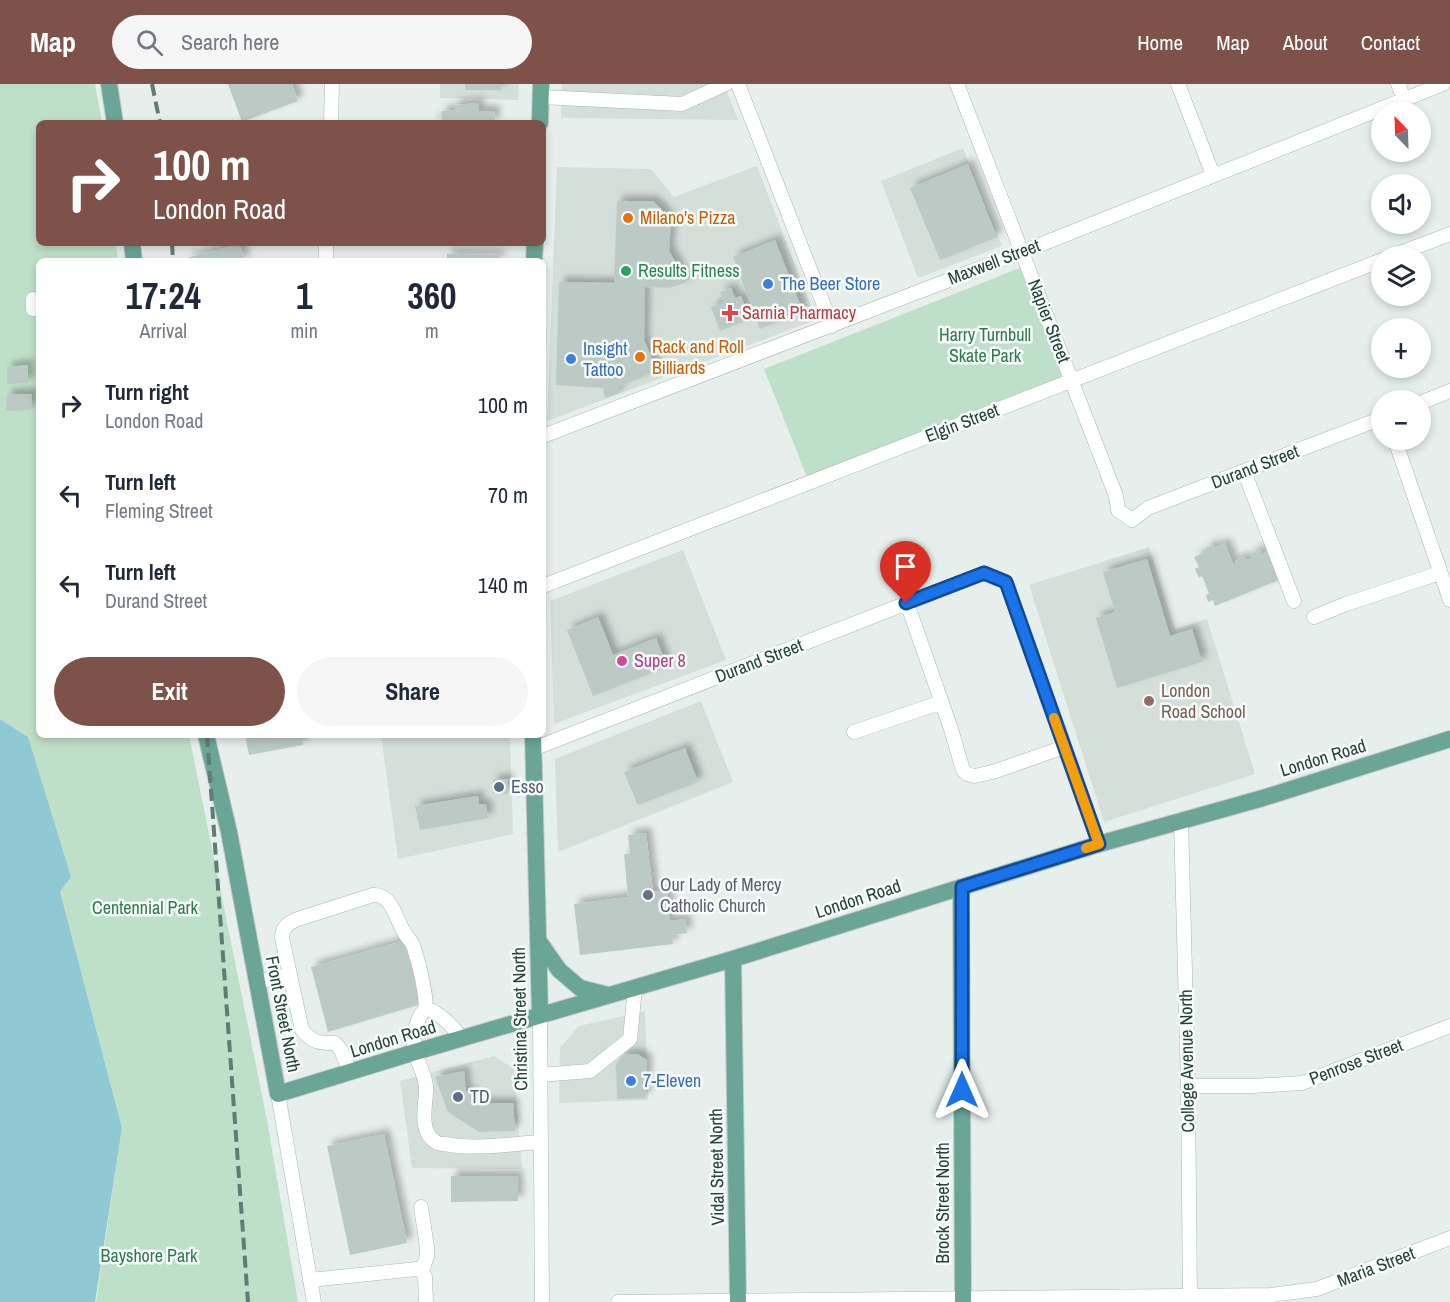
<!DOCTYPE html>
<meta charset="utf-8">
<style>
body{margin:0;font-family:"Archivo Narrow",sans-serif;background:#f6f6f7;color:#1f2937;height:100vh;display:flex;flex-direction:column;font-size:22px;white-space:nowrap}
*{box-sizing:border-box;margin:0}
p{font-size:20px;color:#747a83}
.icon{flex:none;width:33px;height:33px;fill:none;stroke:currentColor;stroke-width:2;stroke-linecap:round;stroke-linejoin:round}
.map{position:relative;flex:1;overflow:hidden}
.panel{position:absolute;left:36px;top:174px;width:510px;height:480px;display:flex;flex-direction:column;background:#fff;border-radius:9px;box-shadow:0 3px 9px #0003}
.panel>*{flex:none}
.guide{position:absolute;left:36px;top:36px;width:510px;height:126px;border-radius:9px;box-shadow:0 3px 9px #0003;background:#7f5249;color:#fff;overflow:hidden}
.needle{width:39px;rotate:337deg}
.fabs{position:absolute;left:1371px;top:18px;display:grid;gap:12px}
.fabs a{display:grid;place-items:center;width:60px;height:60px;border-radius:50%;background:#fff;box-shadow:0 3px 9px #0003;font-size:30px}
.pin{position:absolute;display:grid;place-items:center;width:51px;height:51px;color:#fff;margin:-62px -26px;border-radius:50% 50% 50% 0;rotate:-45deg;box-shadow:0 0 6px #0007}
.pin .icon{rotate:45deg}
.me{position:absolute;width:66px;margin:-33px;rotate:0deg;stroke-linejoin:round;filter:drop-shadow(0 0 4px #0008)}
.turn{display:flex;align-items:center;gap:21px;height:126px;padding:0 18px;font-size:27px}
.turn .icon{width:78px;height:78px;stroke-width:2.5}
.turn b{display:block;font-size:42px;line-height:51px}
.eta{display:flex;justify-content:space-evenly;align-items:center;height:102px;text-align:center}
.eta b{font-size:36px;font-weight:700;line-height:42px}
.action{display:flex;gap:12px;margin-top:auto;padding:12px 18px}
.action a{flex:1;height:69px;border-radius:36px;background:#7f5249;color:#fff;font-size:24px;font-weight:700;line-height:69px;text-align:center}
.action a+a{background:#f6f6f7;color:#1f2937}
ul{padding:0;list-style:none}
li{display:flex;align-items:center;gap:18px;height:90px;padding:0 18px}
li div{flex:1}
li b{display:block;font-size:22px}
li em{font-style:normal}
header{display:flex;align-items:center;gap:36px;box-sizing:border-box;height:84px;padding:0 30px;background:#7f5249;color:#fff}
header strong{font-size:28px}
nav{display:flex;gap:33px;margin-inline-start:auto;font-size:21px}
.search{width:420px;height:54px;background:#f6f6f7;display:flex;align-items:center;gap:15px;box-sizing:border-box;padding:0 21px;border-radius:33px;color:#747a83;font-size:22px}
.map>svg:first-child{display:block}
</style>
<header>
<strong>Map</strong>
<div class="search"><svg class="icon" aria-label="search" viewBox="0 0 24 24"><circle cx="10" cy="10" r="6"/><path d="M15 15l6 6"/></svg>Search here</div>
<nav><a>Home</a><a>Map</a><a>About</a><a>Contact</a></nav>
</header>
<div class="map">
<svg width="1450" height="1218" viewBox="0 0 1450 1218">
<defs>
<filter id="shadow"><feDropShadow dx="5.5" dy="-5.5" stdDeviation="3" flood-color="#0004"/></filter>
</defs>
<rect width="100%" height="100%" fill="#e6efeb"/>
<path fill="#d4dfda" d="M440 0H519L518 16 440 14Z
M562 0H724L738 36 561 34Z
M963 64 1002 162 918 194 881 97Z
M757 82 816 236 547 337 557 83 651 85 674 113Z
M1149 463 1175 545 1207 535 1255 690 1104 738 1029 501Z
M683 466 726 576 554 640 550 517Z
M701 617 733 698 558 768 555 675Z
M381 651H510L513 750 398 775Z
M645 927 648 1016 559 1019 560 964 579 942Z
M494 972 514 985 522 1085 412 1084 400 997Z"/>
<path fill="#bfe0c8" d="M0 0H95L102 39H39V159H116L118 177H39V651H189L267 1036 298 1218H96L122 1044 60 806 28 653 0 635Z
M1020 184 1063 295 807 393 764 285Z"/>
<path fill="#8ec9d4" d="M0 635 28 653 71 793 60 807 122 1044 95 1218H0Z"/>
<path fill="#bbcac4" filter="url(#shadow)" d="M228 0H292L298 17 242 38Z
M465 0H502L501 6H465Z
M479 19V27H494L495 39H432V36H442L441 27 454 26V21Z
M968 80 997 153 940 176 910 104Z
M617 117H653L671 136 669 167 687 198 669 204 645 203 644 256 657 287 618 303 619 309 605 314 603 304 556 301 559 198 614 199Z
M775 156 803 228 760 245 733 173Z
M240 160 245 177H188L187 174Z
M447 170 499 171V177H447Z
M731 204 735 214 741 212 750 235 720 247 711 223 724 218 720 208Z
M28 281V299L7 300V283Z
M7 310H32L31 326 6 327Z
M1225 459 1233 480 1236 479 1235 477 1244 473 1246 476 1252 474 1250 470 1260 466 1261 470 1267 467 1279 496 1215 522 1213 516 1208 518 1206 511 1209 509 1202 492 1199 494 1195 485 1199 483 1194 473 1207 468 1205 464 1213 461 1214 464Z
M1147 475 1170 552 1192 545 1202 578 1117 604 1096 534 1115 528 1103 488Z
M598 533 613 571 656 554 667 583 593 612 567 546Z
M245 651H301L303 661 249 671Z
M685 664 698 698 638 721 624 688Z
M493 695H508V710L493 709Z
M478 712 479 720 486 721 488 734 420 746 415 722Z
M646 749 653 808 667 807 670 837 685 835 687 849 672 851 673 860 580 871 574 820 628 813 624 770H630L628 751Z
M406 856 425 919 328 948 311 883Z
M624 970H637L647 976 645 1014 617 1015 616 981Z
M464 987 466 1007 483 1019H513L515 1047 479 1048 448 1028 435 993Z
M384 1050 407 1159 350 1171 327 1062Z
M451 1092H517L518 1117 451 1118Z"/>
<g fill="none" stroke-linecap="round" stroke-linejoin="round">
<g stroke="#a8b8b2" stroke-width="15">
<path id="minor" d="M738 0 832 242
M957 0 1116 412 1118 426 1132 436 1148 424 1382 334
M1178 0 1213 91
M1398 0 1404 15
M541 13 682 20 726 0
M331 39 332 0
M1392 172 1450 150
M326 177V159
M33 215V225H39
M1420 319 1450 307
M543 352 1022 168 1443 0
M1395 356 1450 516
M1244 387 1294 517
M543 502 1382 176
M907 519 951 645 963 686 967 690 975 692 996 687 1064 663
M1314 533 1346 520 1440 489
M854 648 942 618
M533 665 984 489 1006 498 1099 760
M1181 736 1188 1002 1190 1218
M257 898 290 891
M540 931 542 1218
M462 955C453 942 441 930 426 924 416 934 412 953 415 967 417 979 425 990 426 1002 427 1019 417 1047 436 1058 438 1060 441 1060 444 1060 476 1066 509 1060 541 1058
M350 988 341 966 335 959C319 959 313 959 302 946L282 854C282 843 288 839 298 835L373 811C392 809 396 836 404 848 407 854 412 857 414 864 420 883 425 904 426 924
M540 991 590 987 630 955 635 904
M1188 1002H1253L1302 999 1450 942
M278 1010 314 1218
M421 1123 427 1163V1172L422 1187
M310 1196 417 1185 422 1187 425 1193 426 1218
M618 1218 1271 1211 1317 1205 1450 1154"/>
</g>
<g stroke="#c2cac8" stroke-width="18">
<path id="major" d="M109 0 115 39
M540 39 541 0
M132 159 134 177
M534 177 535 159
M206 651 229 748 278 1010 415 968 733 875 1099 760 1263 714 1450 655
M533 651 540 931
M961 803 963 1218
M538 856 559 886 580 904 608 911
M733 875 738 1218"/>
</g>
<use href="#minor" stroke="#fff" stroke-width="14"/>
<use href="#major" stroke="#6aa596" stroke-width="16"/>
<path stroke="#5f7d75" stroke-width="4" stroke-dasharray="12 6" stroke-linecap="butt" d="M152 0 160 39
M172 159 173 177
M207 651 248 1218"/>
</g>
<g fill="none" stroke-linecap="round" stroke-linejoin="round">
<g stroke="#114b97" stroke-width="15">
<path id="route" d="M906 519 984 489 1006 498 1099 760 962 803V1006"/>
</g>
<use href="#route" stroke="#1a73e8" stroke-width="10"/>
<path stroke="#f59e0b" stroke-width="10" d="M1054 634 1099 760 1086 764"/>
</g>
<g fill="#e8710a" stroke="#f7fbf9" stroke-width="2">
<circle cx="628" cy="134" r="6"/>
<circle cx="640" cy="273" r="6"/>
</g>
<circle fill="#2e9e5b" stroke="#f7fbf9" stroke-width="2" cx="626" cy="187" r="6"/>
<g fill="#3f7fe0" stroke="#f7fbf9" stroke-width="2">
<circle cx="768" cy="200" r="6"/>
<circle cx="571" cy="275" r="6"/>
<circle cx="631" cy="997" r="6"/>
</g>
<path fill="#e0444e" stroke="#f7fbf9" stroke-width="2" d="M727 220h6v6h6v6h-6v6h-6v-6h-6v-6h6z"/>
<circle fill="#d1479c" stroke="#f7fbf9" stroke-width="2" cx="622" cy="577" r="6"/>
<circle fill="#8d6e63" stroke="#f7fbf9" stroke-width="2" cx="1149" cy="617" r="6"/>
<g fill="#5c6f8a" stroke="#f7fbf9" stroke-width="2">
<circle cx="499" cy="703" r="6"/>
<circle cx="458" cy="1013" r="6"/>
</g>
<circle fill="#6b7280" stroke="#f7fbf9" stroke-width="2" cx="648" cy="811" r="6"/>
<g text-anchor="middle" stroke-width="5" stroke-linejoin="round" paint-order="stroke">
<g font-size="18" fill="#c56008" stroke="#f7fbf9" text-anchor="start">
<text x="640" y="140">Milano's Pizza</text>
<text x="652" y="269">Rack and Roll<tspan x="652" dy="21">Billiards</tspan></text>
</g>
<g font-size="18" fill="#24423a" stroke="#f7fbf9">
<text transform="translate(994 178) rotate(-21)" y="6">Maxwell Street</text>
<text transform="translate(1049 237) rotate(69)" y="6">Napier Street</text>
<text transform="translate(962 339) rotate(-21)" y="6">Elgin Street</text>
<text transform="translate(1255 383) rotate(-21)" y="6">Durand Street</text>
<text transform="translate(759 577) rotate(-21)" y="6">Durand Street</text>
<text transform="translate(1323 674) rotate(-17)" y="6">London Road</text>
<text transform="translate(858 815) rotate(-18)" y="6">London Road</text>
<text transform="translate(283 930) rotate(79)" y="6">Front Street North</text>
<text transform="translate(520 935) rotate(-91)" y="6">Christina Street North</text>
<text transform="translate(393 955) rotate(-17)" y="6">London Road</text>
<text transform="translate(1187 977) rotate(-91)" y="6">College Avenue North</text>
<text transform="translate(1356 978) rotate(-21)" y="6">Penrose Street</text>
<text transform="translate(717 1083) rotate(-91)" y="6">Vidal Street North</text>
<text transform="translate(943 1119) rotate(-90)" y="6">Brock Street North</text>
<text transform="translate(1376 1183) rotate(-21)" y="6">Maria Street</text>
</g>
<g font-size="18" fill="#27864d" stroke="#f7fbf9" text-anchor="start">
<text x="638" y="193">Results Fitness</text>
</g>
<g font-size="18" fill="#366cbe" stroke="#f7fbf9" text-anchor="start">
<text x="780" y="206">The Beer Store</text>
<text x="583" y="271">Insight<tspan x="583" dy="21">Tattoo</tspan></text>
<text x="643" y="1003">7-Eleven</text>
</g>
<g font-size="18" fill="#be3a42" stroke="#f7fbf9" text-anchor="start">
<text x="742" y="235">Sarnia Pharmacy</text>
</g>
<g font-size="18" fill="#2d7a4b" stroke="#f7fbf9">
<text x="985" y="257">Harry Turnbull<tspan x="985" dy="21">Skate Park</tspan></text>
<text x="145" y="830">Centennial Park</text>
<text x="149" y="1178">Bayshore Park</text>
</g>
<g font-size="18" fill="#b23c85" stroke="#f7fbf9" text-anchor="start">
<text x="634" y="583">Super 8</text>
</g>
<g font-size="18" fill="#785e54" stroke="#f7fbf9" text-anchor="start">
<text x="1161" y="613">London<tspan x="1161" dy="21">Road School</tspan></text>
</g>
<g font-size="18" fill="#4e5e75" stroke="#f7fbf9" text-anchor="start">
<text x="511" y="709">Esso</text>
<text x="470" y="1019">TD</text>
</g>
<g font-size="18" fill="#5b616d" stroke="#f7fbf9" text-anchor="start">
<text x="660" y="807">Our Lady of Mercy<tspan x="660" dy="21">Catholic Church</tspan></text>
</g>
</g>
</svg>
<div class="fabs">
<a><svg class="needle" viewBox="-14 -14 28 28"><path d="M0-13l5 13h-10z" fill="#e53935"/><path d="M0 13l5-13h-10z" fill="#747a83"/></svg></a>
<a><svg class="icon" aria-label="sound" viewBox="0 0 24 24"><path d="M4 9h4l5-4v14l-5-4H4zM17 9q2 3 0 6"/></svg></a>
<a><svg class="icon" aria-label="layers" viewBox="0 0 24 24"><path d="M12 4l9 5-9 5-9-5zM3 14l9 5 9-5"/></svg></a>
<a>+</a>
<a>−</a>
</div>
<div class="pin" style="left:906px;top:519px;background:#d93025"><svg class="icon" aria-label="arrive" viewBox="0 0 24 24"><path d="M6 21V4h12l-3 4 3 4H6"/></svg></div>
<svg class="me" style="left:962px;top:1006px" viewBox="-20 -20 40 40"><path d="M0-17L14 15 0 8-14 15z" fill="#1a73e8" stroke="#fff" stroke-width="4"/></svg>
<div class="guide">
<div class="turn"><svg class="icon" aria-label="right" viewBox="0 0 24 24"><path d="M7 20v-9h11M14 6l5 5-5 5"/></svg><div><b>100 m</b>London Road</div></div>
</div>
<section class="panel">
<div class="eta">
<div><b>17:24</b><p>Arrival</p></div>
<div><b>1</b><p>min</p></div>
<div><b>360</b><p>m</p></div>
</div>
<ul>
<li><svg class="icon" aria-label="right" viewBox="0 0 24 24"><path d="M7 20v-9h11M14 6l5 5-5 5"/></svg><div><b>Turn right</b><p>London Road</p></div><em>100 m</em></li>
<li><svg class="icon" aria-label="left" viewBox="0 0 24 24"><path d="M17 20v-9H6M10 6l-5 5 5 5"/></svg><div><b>Turn left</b><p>Fleming Street</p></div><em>70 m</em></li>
<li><svg class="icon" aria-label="left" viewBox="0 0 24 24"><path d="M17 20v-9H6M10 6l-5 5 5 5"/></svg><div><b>Turn left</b><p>Durand Street</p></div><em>140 m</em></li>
</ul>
<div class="action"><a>Exit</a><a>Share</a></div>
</section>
</div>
